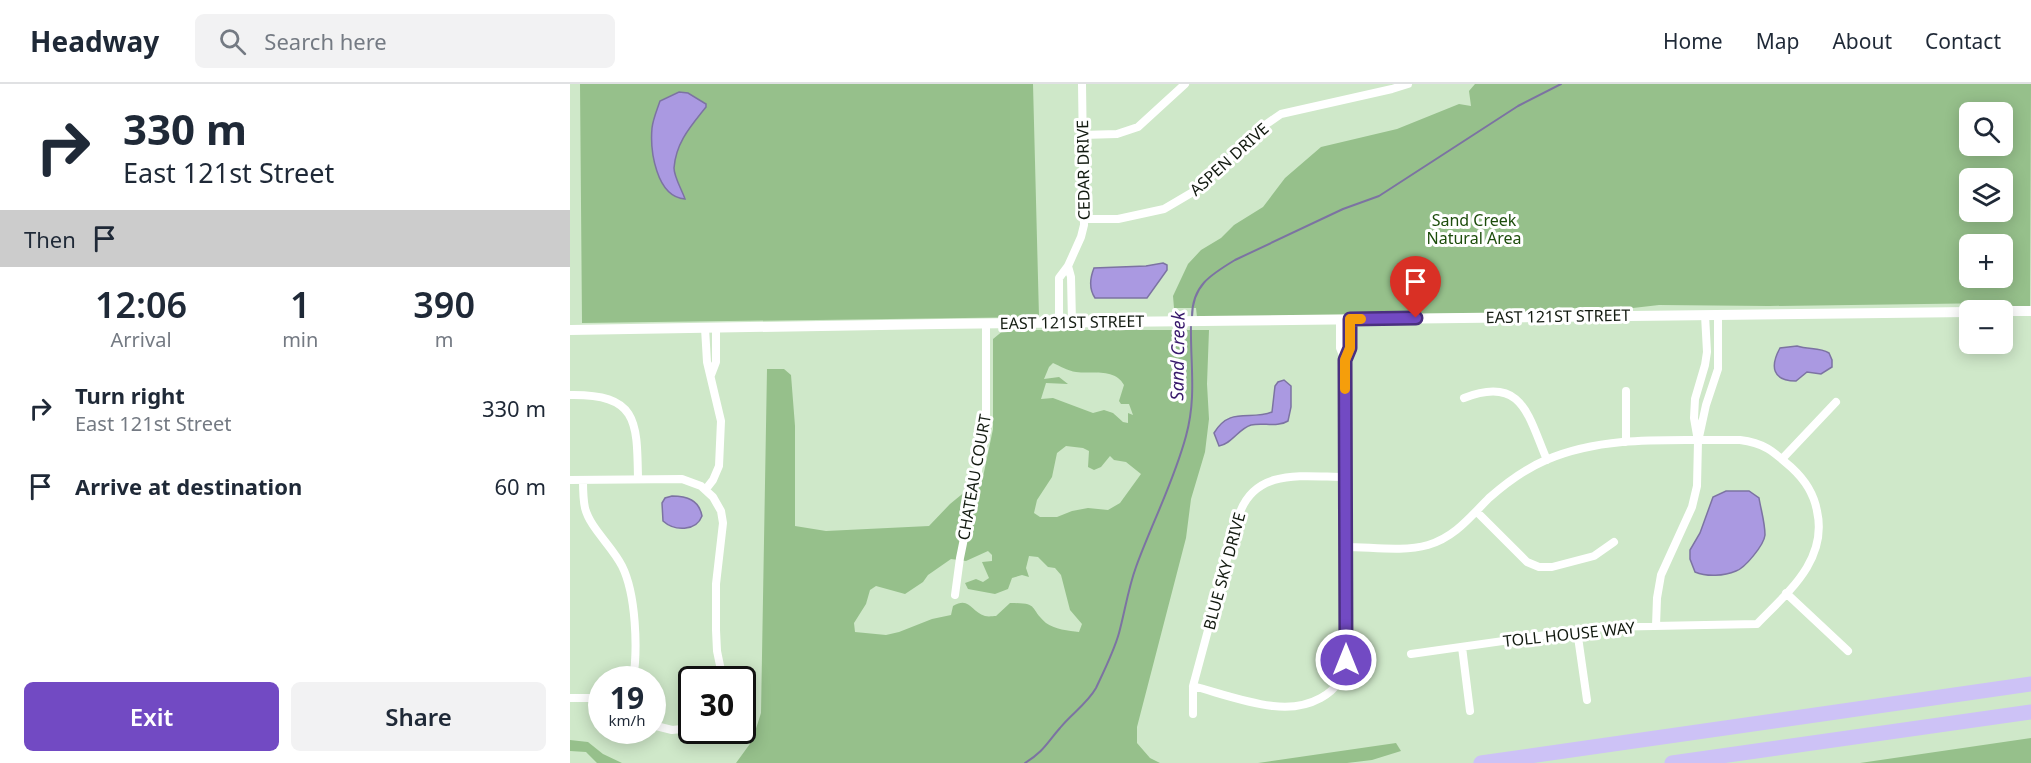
<!DOCTYPE html>
<meta charset="utf-8">
<style>
body{margin:0;font-family:"Noto Sans",sans-serif;background:#f2f2f3;color:#1f2937;height:100vh;display:flex;flex-direction:column;font-size:22px;white-space:nowrap}
*{box-sizing:border-box;margin:0}
p{font-size:20px;color:#747a83}
.icon{flex:none;width:33px;height:33px;fill:none;stroke:currentColor;stroke-width:2;stroke-linecap:round;stroke-linejoin:round}
.map{position:relative;flex:1;overflow:hidden}
.panel{display:flex;flex-direction:column;background:#fff;width:570px}
.panel>*{flex:none}
.top-card{background:#fff;color:#1f2937;overflow:hidden}
.buttons{position:absolute;left:1389px;top:18px;display:grid;gap:12px}
.buttons a{display:grid;place-items:center;width:54px;height:54px;border-radius:9px;background:#fff;box-shadow:0 3px 15px #0003;font-size:30px}
.speed{position:absolute;left:18px;top:582px;display:flex;gap:12px;font-size:30px;font-weight:700;text-align:center}
.speed>*{display:grid;place-content:center;width:78px;height:78px;border-radius:50%;background:#fff;box-shadow:0 3px 15px #0003;line-height:1}
.speed small{font-size:15px;font-weight:400}
.speed .limit{border:3px solid #111;border-radius:9px;background:#fff;color:#111}
.pin{position:absolute;display:grid;place-items:center;width:51px;height:51px;color:#fff;margin:-62px -26px;border-radius:50% 50% 50% 0;rotate:-45deg;box-shadow:0 0 6px #0007}
.pin .icon{rotate:45deg}
.me{position:absolute;width:66px;margin:-33px;rotate:0deg;stroke-linejoin:round;filter:drop-shadow(0 0 4px #0008)}
.turn{display:flex;align-items:center;gap:21px;height:126px;padding:0 24px;font-size:27px}
.turn .icon{width:78px;height:78px;stroke-width:2.5}
.turn b{display:block;font-size:42px;line-height:51px}
.then{display:flex;align-items:center;height:57px;padding:0 24px;background:#0003;gap:12px;font-size:22px}
.eta{display:flex;justify-content:space-evenly;align-items:center;height:102px;text-align:center}
.eta b{font-size:36px;font-weight:600;line-height:42px}
.button{display:flex;gap:12px;margin-top:auto;padding:12px 24px}
.button a{flex:1;height:69px;border-radius:9px;background:#724ac3;color:#fff;font-size:24px;font-weight:600;line-height:69px;text-align:center}
.button a+a{background:#f2f2f3;color:#1f2937}
ul{padding:0;list-style:none}
li{display:flex;align-items:center;gap:18px;height:78px;padding:0 24px}
li div{flex:1}
li b{display:block;font-size:22px}
li em{font-style:normal}
header{display:flex;align-items:center;gap:36px;box-sizing:border-box;height:84px;padding:0 30px;background:#fff;border-bottom:2px solid #e0e1e3}
header strong{font-size:28px}
nav{display:flex;gap:33px;margin-inline-start:auto;font-size:21px}
.search{width:420px;height:54px;background:#f2f2f3;display:flex;align-items:center;gap:15px;box-sizing:border-box;padding:0 21px;border-radius:9px;color:#747a83;font-size:22px}
main{display:flex;flex:1;min-height:0}
.map>svg:first-child{display:block}
</style>
<header>
<strong>Headway</strong>
<div class="search"><svg class="icon" aria-label="search" viewBox="0 0 24 24"><circle cx="10" cy="10" r="6"/><path d="M15 15l6 6"/></svg>Search here</div>
<nav><a>Home</a><a>Map</a><a>About</a><a>Contact</a></nav>
</header>
<main>
<section class="panel">
<div class="top-card">
<div class="turn"><svg class="icon" aria-label="right" viewBox="0 0 24 24"><path d="M7 20v-9h11M14 6l5 5-5 5"/></svg><div><b>330 m</b>East 121st Street</div></div>
<div class="then">Then<svg class="icon" aria-label="arrive" viewBox="0 0 24 24"><path d="M6 21V4h12l-3 4 3 4H6"/></svg></div>
</div>
<div class="eta">
<div><b>12:06</b><p>Arrival</p></div>
<div><b>1</b><p>min</p></div>
<div><b>390</b><p>m</p></div>
</div>
<ul>
<li><svg class="icon" aria-label="right" viewBox="0 0 24 24"><path d="M7 20v-9h11M14 6l5 5-5 5"/></svg><div><b>Turn right</b><p>East 121st Street</p></div><em>330 m</em></li>
<li><svg class="icon" aria-label="arrive" viewBox="0 0 24 24"><path d="M6 21V4h12l-3 4 3 4H6"/></svg><div><b>Arrive at destination</b></div><em>60 m</em></li>
</ul>
<div class="button"><a>Exit</a><a>Share</a></div>
</section>
<div class="map">
<svg width="1461" height="679" viewBox="0 0 1461 679">
<rect width="100%" height="100%" fill="#cfe8c9"/>
<path fill="#96c08b" fill-rule="evenodd" d="M10 0H463L469 233 12 239Z
M905 0H1461L1460 223 1450 224 1427 219 1199 222 1089 221 1063 224H987V228L627 233 626 224H604L603 212 618 180 631 166 651 154 664 141 693 123 715 94 751 63 827 45 889 20 901 22 899 7ZM1400 28H1432V62H1400ZM1400 94H1432V128H1400ZM1400 160H1432V194H1400Z
M434 246H639L637 300 639 335 635 368 621 415 616 454 567 643V659L580 674 590 679H166L182 657 191 629 197 285H214L221 291 225 342V442L256 447 359 442 380 420 413 393 423 345V255ZM483 279C490 282 498 287 506 288 521 290 545 284 554 301L549 317 551 320H559L563 331 558 329V339L553 338 543 329 534 326 523 329 483 314 471 315 476 299 498 300 489 293 474 295 479 283ZM496 362 513 364 519 367 518 383 524 386 531 383 540 372 544 376 556 378 571 390 550 419 538 426 518 424 502 427 487 433H470L464 429 467 416 482 393 487 369ZM418 467 422 471V477L412 478 419 494 413 498 406 495 395 499 398 505 425 510 438 505 442 494 452 491 459 493 456 484 459 472 468 473 478 483 485 484 491 491 500 526 512 540 509 548C499 547 484 545 476 539 458 523 470 519 440 519L426 532C423 532 419 533 415 532 401 528 400 512 383 522L381 531 362 535 329 548 316 551 285 548 284 539 296 520 300 506 306 502 335 510 353 498 358 491 381 475 396 477Z
M1461 654V679H1290Z
M0 656 18 658 33 670 52 679H27L16 668 0 667Z
M826 659 831 667 802 676 777 679H688Z"/>
<path fill="#aa99e1" stroke="#7c73a2" stroke-width="1.5" d="M109 8 118 9 136 20V23C121 42 106 58 104 84 104 93 112 106 115 115 86 113 80 66 82 44 83 35 87 26 90 17Z
M593 179 597 181V186L577 214H525C519 205 520 194 524 184L576 182Z
M1227 262C1239 266 1249 263 1259 269L1262 276V283L1251 290 1237 288 1226 297C1202 297 1200 282 1210 264Z
M714 296 721 302V323L718 337C707 344 693 338 681 341 668 345 662 360 649 362L644 349C660 322 680 337 702 328L705 302 708 298Z
M1156 407H1179L1189 414C1191 426 1195 439 1195 451 1194 461 1175 484 1166 487 1154 492 1137 493 1125 488L1120 475V466L1130 449 1143 413Z
M102 412C117 412 129 416 132 432 126 448 104 447 93 437L92 419 95 414Z"/>
<g fill="none" stroke-linecap="round" stroke-linejoin="round">
<path stroke="#7c73a2" stroke-width="2" d="M622 233C622 202 640 191 665 176L773 125 809 112 948 22 991 0
M455 679C474 667 476 660 490 644 501 630 517 620 526 604 534 587 544 567 549 549 555 527 558 505 566 483 582 439 604 397 616 352 627 312 620 279 621 239"/>
<path stroke="#fff" stroke-width="8" d="M512 51 547 50 568 43 615 0
M514 135H548L594 125 628 105 695 41 711 30 822 5 838 0
M498 182 501 193 502 238
M489 238V194L498 182 511 153 514 141 512 0
M135 244 137 278 151 337 149 382 143 396 136 405
M775 276 780 264V235
M141 291 146 278V244
M1056 307V358
M0 311C68 310 67 337 68 395
M894 314C953 291 958 332 977 376
M1129 353 1136 321 1148 285V231
M1212 375 1266 318
M0 396 112 395 131 402 143 413 151 427 153 439 146 500V546L147 567 153 596
M13 396C13 405 13 415 15 424 20 444 42 462 52 482 66 510 68 565 63 596
M907 428 957 478 969 483H982L1024 472 1044 458
M776 463C802 463 833 468 858 461 885 453 900 433 919 414 936 399 955 385 976 376 1036 350 1106 357 1170 356 1195 359 1204 368 1222 384 1235 396 1244 410 1247 427 1258 476 1218 508 1187 540L1032 543 841 570
M1216 509 1278 567
M385 511 390 474 416 347V240
M1086 542 1087 514 1091 491 1122 423 1127 402 1128 357 1124 334 1125 315 1135 281 1137 268 1135 231
M1007 546 1017 616
M892 563 900 627
M623 602C649 609 676 619 703 622 736 626 773 612 776 576L775 276 770 264V235
M0 614H20L32 617
M623 630V602L669 431C685 383 734 393 776 393
M82 641 102 646 122 644"/>
<path stroke="#fff" stroke-width="10" d="M1432 227H1461
M0 246 370 240 1400 228"/>
<path stroke="#cdc2f6" stroke-width="15" d="M911 679 1461 600
M1102 679 1461 628"/>
</g>
<g fill="none" stroke-linecap="round" stroke-linejoin="round">
<g stroke="#4a307f" stroke-width="15">
<path id="route" d="M776 576 775 276 780 264V235L846 234"/>
</g>
<use href="#route" stroke="#724ac3" stroke-width="10"/>
<path stroke="#f59e0b" stroke-width="10" d="M775 305V276L780 264V235H791"/>
</g>
<g text-anchor="middle" stroke-width="6" stroke-linejoin="round" paint-order="stroke">
<g font-size="16" fill="#121a10" stroke="#fff">
<text transform="translate(659 75) rotate(-42)" y="6">ASPEN DRIVE</text>
<text transform="translate(513 86) rotate(-91)" y="6">CEDAR DRIVE</text>
<text transform="translate(988 232) rotate(-1)" y="6">EAST 121ST STREET</text>
<text transform="translate(502 238) rotate(-1)" y="6">EAST 121ST STREET</text>
<text transform="translate(404 393) rotate(-80)" y="6">CHATEAU COURT</text>
<text transform="translate(654 487) rotate(-75)" y="6">BLUE SKY DRIVE</text>
<text transform="translate(999 550) rotate(-6)" y="6">TOLL HOUSE WAY</text>
</g>
<g font-size="16" fill="#1d4d0c" stroke="#fff">
<text x="904" y="142">Sand Creek<tspan x="904" dy="18">Natural Area</tspan></text>
</g>
<g font-size="18" font-style="italic" fill="#37186b" stroke="#fff">
<text transform="translate(608 272) rotate(-89)" y="6">Sand Creek</text>
</g>
</g>
</svg>
<div class="buttons">
<a><svg class="icon" aria-label="search" viewBox="0 0 24 24"><circle cx="10" cy="10" r="6"/><path d="M15 15l6 6"/></svg></a>
<a><svg class="icon" aria-label="layers" viewBox="0 0 24 24"><path d="M12 4l9 5-9 5-9-5zM3 14l9 5 9-5"/></svg></a>
<a>+</a>
<a>−</a>
</div>
<div class="speed"><div>19<small>km/h</small></div><div class="limit">30</div></div>
<div class="pin" style="left:846px;top:234px;background:#d93025"><svg class="icon" aria-label="arrive" viewBox="0 0 24 24"><path d="M6 21V4h12l-3 4 3 4H6"/></svg></div>
<svg class="me" style="left:776px;top:576px" viewBox="-20 -20 40 40"><circle r="17" fill="#724ac3" stroke="#fff" stroke-width="3"/><path d="M0-11L8 9 0 5-8 9z" fill="#fff"/></svg>
</div>
</main>
